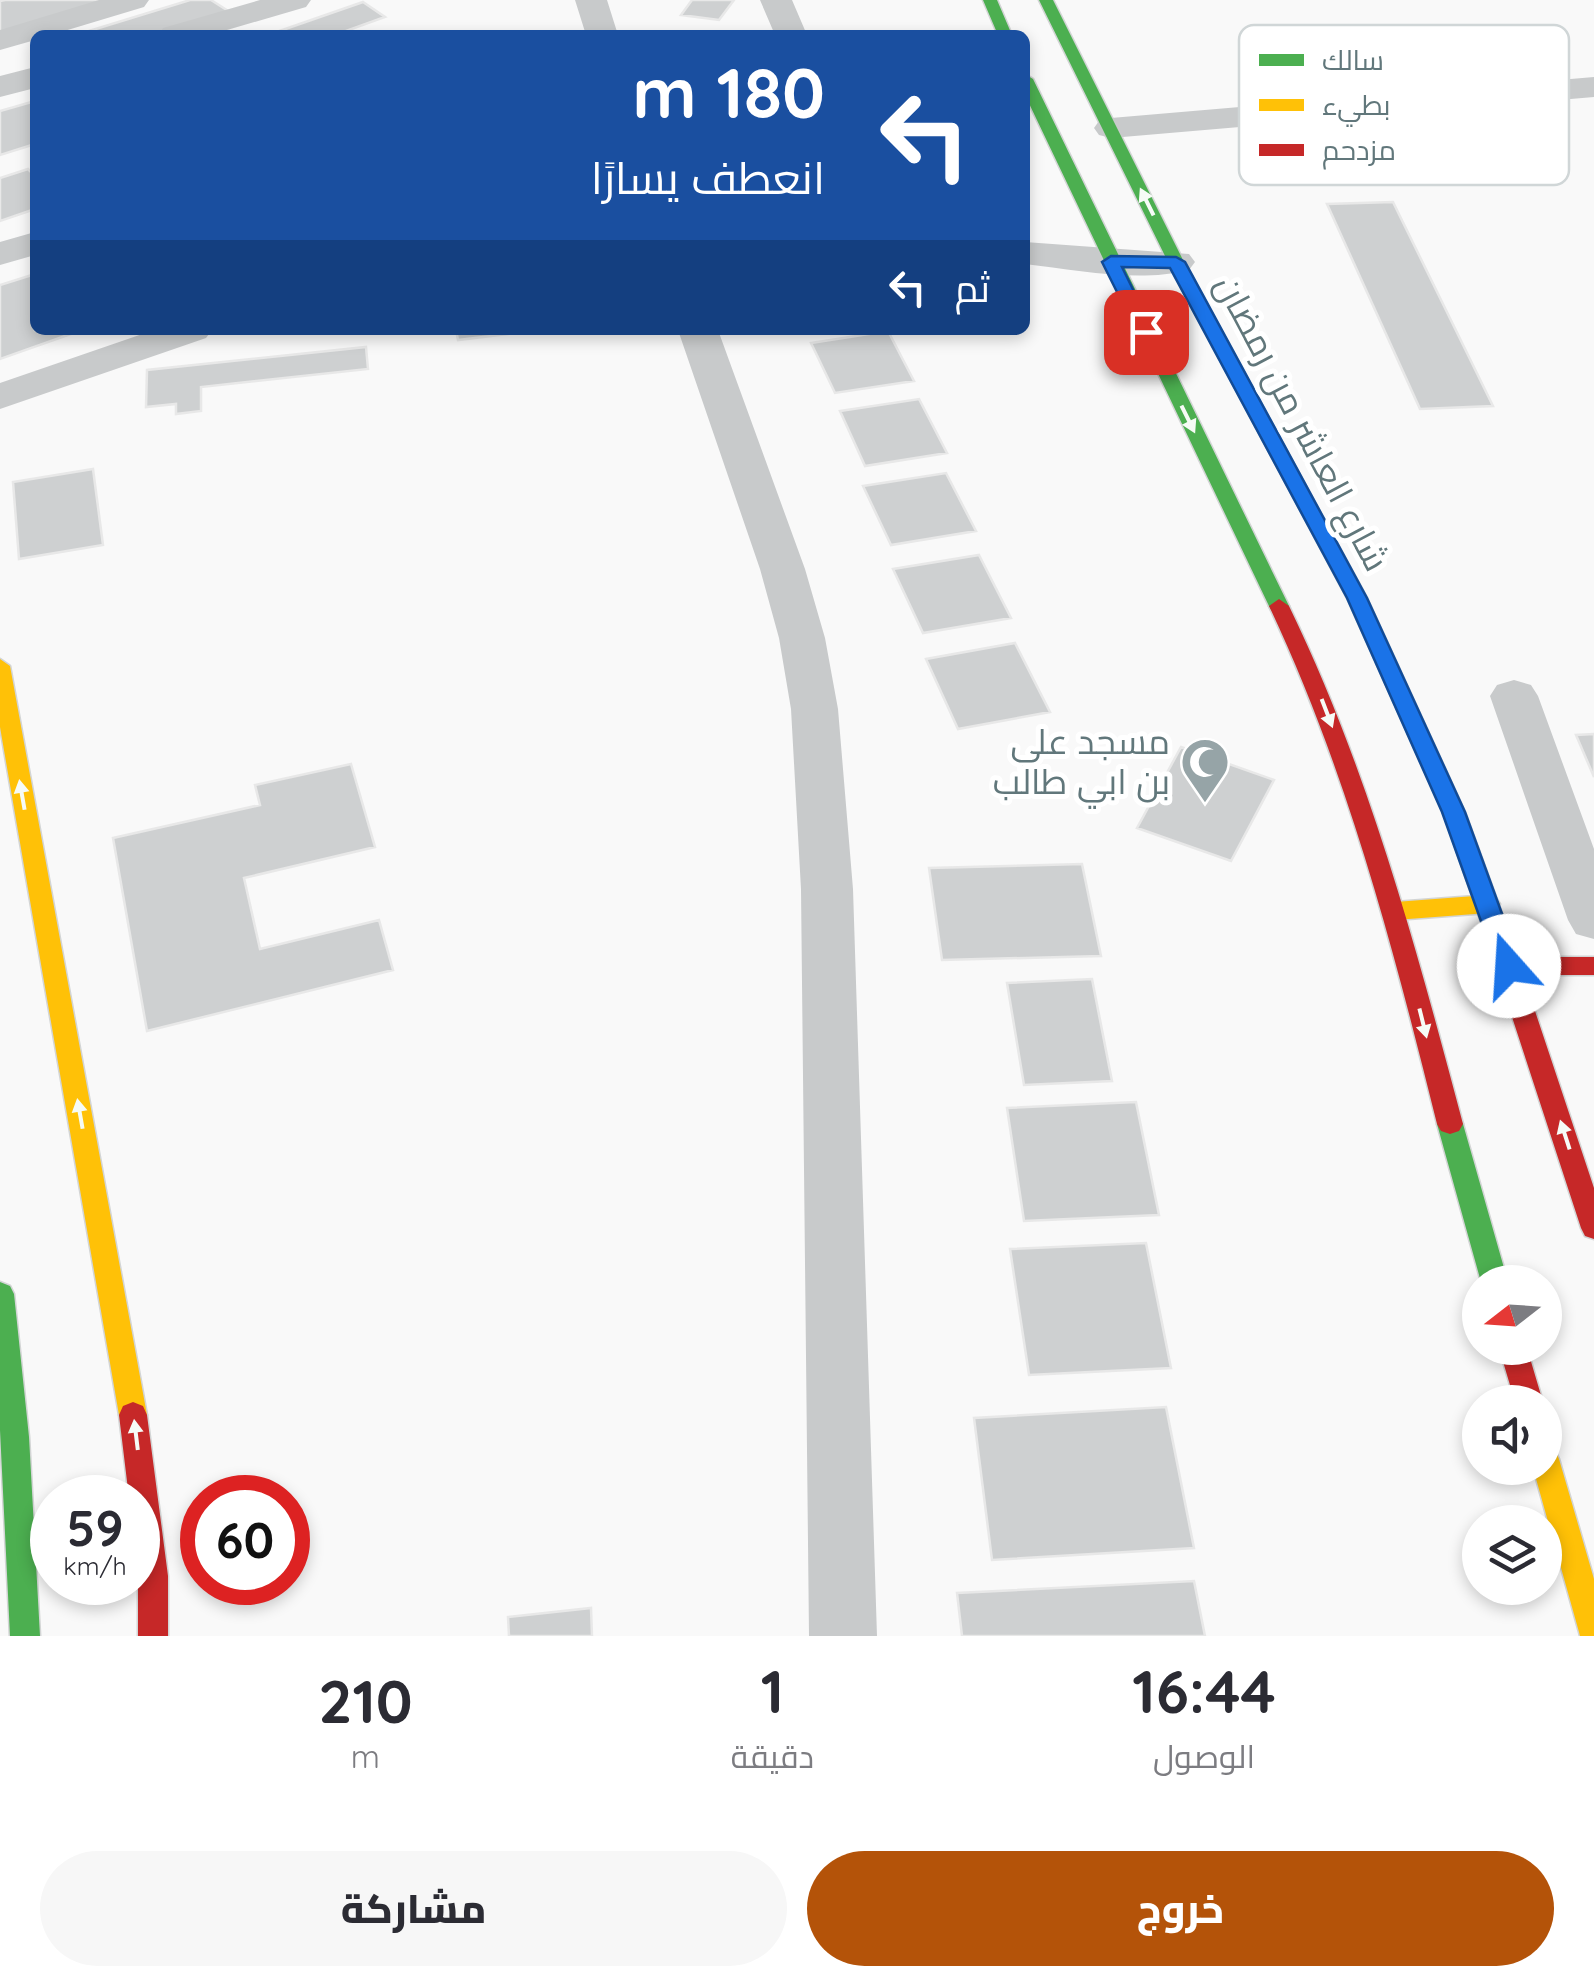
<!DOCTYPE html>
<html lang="ar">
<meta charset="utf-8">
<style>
body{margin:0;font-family:Quicksand,Cairo,sans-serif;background:#f7f7f7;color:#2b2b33;direction:rtl;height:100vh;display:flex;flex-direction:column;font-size:38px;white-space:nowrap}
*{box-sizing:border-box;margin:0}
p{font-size:32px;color:#7c7c81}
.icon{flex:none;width:55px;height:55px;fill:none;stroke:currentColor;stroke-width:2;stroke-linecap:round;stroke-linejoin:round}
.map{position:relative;height:1636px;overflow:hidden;direction:ltr}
.sheet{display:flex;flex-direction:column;background:#fff;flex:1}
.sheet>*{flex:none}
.guide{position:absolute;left:30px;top:30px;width:1000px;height:305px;border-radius:15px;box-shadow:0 5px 15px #0003;direction:rtl;background:#1a4fa0;color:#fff;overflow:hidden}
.needle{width:65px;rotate:253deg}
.tools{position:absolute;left:1462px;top:1265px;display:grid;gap:20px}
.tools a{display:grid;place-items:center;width:100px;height:100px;border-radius:50%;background:#fff;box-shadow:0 5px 15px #0003;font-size:50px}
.speed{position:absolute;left:30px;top:1475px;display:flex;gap:20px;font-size:50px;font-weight:700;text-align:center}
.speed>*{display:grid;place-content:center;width:130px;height:130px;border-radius:50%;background:#fff;box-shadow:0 5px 15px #0003;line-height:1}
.speed small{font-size:25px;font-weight:400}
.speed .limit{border:15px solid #d22;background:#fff;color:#111}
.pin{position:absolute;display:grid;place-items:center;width:85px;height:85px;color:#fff;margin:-42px;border-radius:20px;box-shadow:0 5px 15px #0006}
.me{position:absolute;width:110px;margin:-55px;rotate:341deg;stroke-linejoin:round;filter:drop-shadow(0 0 8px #0008)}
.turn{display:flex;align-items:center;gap:35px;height:210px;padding:0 40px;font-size:45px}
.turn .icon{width:130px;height:130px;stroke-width:2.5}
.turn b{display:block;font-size:70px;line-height:85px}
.then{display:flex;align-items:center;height:95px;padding:0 40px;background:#0003;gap:20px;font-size:38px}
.eta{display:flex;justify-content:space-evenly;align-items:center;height:170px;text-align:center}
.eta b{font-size:60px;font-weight:800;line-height:70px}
.cta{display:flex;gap:20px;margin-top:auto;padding:20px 40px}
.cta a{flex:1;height:115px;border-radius:60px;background:#b45309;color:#fff;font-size:40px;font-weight:800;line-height:115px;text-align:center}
.cta a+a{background:#f7f7f7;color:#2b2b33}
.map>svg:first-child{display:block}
</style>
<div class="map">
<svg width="1594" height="1636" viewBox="0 0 1594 1636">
<rect width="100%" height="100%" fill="#f9f9f9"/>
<path fill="#ced0d1" stroke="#e8e8e8" stroke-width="2.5" d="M5 0H121L0 37V1Z
M190 0H211L233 14 166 35H76Z
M692 0H734L719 20 681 15Z
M363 2 385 17 335 35H268Z
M35 101V144L0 155V111Z
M28 169 35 176V209L0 221V178Z
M1393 202 1493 406 1420 409 1327 204Z
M35 274V330H82L0 359V285Z
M456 330H532V331L458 340Z
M888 331 914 381 835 393 811 343Z
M366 347 368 369 201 387V411L176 414V404L146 407 147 370Z
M919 399 947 453 865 466 840 411Z
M93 469 103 545 19 559 13 482Z
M946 473 976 531 891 545 863 486Z
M979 555 1011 618 923 633 893 569Z
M1015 643 1050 712 958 729 926 659Z
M1594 734V777L1576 735Z
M1181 747 1274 780 1231 861 1137 828Z
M351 764 375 847 244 878 260 949 379 920 393 970 147 1031 113 838 260 805 255 785Z
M1082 864 1101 956 942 960 929 868Z
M1092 979 1112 1081 1024 1085 1007 983Z
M1136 1102 1159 1215 1024 1221 1007 1108Z
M1146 1243 1171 1368 1029 1375 1010 1249Z
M1166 1407 1194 1548 992 1560 974 1418Z
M1194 1581 1205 1636H962L957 1593Z
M591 1608 592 1636H509L508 1617Z"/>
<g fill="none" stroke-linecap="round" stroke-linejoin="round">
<g stroke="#d3d5d5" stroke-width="3">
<path id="fast" d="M983 0H997L1012 35H998Z
M1039 0H1053L1184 262 1367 598 1465 812 1503 916 1499 922H1483L1479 916 1443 812 1347 598 1168 262Z
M1025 74 1033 79 1289 606 1286 611H1272L1269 606 1025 95Z
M1450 1114 1459 1117 1463 1124 1508 1282H1481L1437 1124 1441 1117Z
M0 1282 10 1286 14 1294 29 1437 40 1636H10L0 1430Z"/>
</g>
<g stroke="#d3d5d5" stroke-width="3">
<path id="slow" d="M0 659 10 666 147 1415 143 1424 133 1428 123 1424 119 1415 0 727Z
M1488 895 1496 898 1500 904 1496 910 1488 913 1395 920 1387 917 1383 911 1387 905 1395 902Z
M1545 1446 1555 1450 1559 1459 1594 1579V1636H1580L1579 1632 1533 1468H1545Z"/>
</g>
<g stroke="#d3d5d5" stroke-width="3">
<path id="jam" d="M1279 599 1289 606C1369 771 1416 947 1463 1124L1459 1131 1450 1134 1441 1131 1437 1124C1393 947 1347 771 1269 606Z
M1491 907 1499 910 1503 916 1516 957H1594V975H1523L1594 1188V1239L1585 1236 1581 1228 1479 916 1483 910Z
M1499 1348H1527L1543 1402H1515Z
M133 1402 143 1406 147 1415 168 1576V1636H138V1498H129L119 1415 123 1406Z"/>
</g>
<path fill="#c8cacb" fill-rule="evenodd" d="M99 0H149L144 7 51 35H35V40L0 50V30Z
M260 0H311L306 7 210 35H159L163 28Z
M575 0H607L618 35H586Z
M760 0H792L807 35H775Z
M35 67V88L0 97V76Z
M1594 77V97L1111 138 1099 135 1094 128 1099 121 1111 118Z
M35 232V255L0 265V242Z
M1025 242 1189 254 1195 262 1189 270C1138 283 1077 270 1025 264Z
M154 330H212L206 338 0 409V383Z
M678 330H718L805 569 825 638 838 709 853 889 877 1636H809L801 889 791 709 779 638 760 569Z
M1514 680 1531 685 1538 696 1594 849V939L1576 934 1568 920 1490 696 1497 685Z"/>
<use href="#fast" fill="#4caf50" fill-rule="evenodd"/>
<use href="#slow" fill="#ffc107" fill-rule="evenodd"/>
<use href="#jam" fill="#c62828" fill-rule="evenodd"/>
</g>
<defs><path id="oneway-solid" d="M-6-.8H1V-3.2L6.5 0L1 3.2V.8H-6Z" transform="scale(2.5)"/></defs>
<g fill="#f6fbf6">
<use href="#oneway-solid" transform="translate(1147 202) rotate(-116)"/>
<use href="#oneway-solid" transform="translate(1188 419) rotate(64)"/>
<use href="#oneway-solid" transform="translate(1327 713) rotate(69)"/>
<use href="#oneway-solid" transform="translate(22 795) rotate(-100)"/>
<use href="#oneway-solid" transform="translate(1423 1023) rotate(76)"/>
<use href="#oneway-solid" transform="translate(80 1114) rotate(-100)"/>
<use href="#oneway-solid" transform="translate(1565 1135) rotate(-108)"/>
<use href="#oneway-solid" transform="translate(136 1435) rotate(-97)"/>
</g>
<path fill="#1a73e8" stroke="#114b97" stroke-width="2.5" d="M1111 256 1176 257 1185 262 1367 598 1465 812 1521 966 1518 972H1501L1497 966 1442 812 1347 598 1170 268 1122 267 1154 332 1146 338 1137 332 1102 262Z"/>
<defs>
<g id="mosque-pin" transform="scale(2.5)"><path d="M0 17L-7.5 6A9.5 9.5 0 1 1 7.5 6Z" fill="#96a4a7" stroke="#fff"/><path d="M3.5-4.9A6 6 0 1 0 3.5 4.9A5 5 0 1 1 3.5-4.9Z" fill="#fff"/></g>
</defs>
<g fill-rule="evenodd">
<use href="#mosque-pin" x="1205" y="762"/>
</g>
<g text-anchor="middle" stroke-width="10" stroke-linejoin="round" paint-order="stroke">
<g font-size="35" fill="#61777b" stroke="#fff">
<text transform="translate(1302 423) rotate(62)" y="12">شارع العاشر من رمضان</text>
</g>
<g font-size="35" fill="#61777b" stroke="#fff" text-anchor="end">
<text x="1170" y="754">مسجد علي<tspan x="1170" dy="40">بن ابي طالب</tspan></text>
</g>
</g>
<rect x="1239" y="25" width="330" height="160" rx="15" fill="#fff" stroke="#d0d6d7" stroke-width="2.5"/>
<rect x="1259" y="54" width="45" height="12" fill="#4caf50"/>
<rect x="1259" y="99" width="45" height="12" fill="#ffc107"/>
<rect x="1259" y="144" width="45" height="12" fill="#c62828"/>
<g font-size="28" fill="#61777b">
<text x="1322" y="70">سالك</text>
<text x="1322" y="115">بطيء</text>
<text x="1322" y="160">مزدحم</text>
</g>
</svg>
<div class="tools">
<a><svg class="needle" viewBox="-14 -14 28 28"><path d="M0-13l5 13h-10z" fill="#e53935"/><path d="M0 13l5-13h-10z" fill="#7c7c81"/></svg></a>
<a><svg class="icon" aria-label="sound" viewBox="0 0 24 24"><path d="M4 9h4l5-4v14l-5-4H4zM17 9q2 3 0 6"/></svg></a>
<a><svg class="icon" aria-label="layers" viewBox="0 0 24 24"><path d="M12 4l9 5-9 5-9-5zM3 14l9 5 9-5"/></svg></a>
</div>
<div class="speed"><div>59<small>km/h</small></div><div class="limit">60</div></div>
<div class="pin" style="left:1146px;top:332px;background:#d93025"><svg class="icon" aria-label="arrive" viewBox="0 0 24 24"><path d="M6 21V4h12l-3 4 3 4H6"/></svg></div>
<svg class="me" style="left:1509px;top:966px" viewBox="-20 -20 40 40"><circle r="19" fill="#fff"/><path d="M0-13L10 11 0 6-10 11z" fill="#1a73e8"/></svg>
<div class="guide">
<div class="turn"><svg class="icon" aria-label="left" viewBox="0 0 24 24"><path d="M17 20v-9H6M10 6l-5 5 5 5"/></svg><div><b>180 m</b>انعطف يسارًا</div></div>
<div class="then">ثم<svg class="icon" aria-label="left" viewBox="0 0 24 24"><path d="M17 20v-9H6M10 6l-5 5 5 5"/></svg></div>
</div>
</div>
<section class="sheet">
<div class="eta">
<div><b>16:44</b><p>الوصول</p></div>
<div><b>1</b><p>دقيقة</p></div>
<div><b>210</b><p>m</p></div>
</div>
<div class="cta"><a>خروج</a><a>مشاركة</a></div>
</section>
